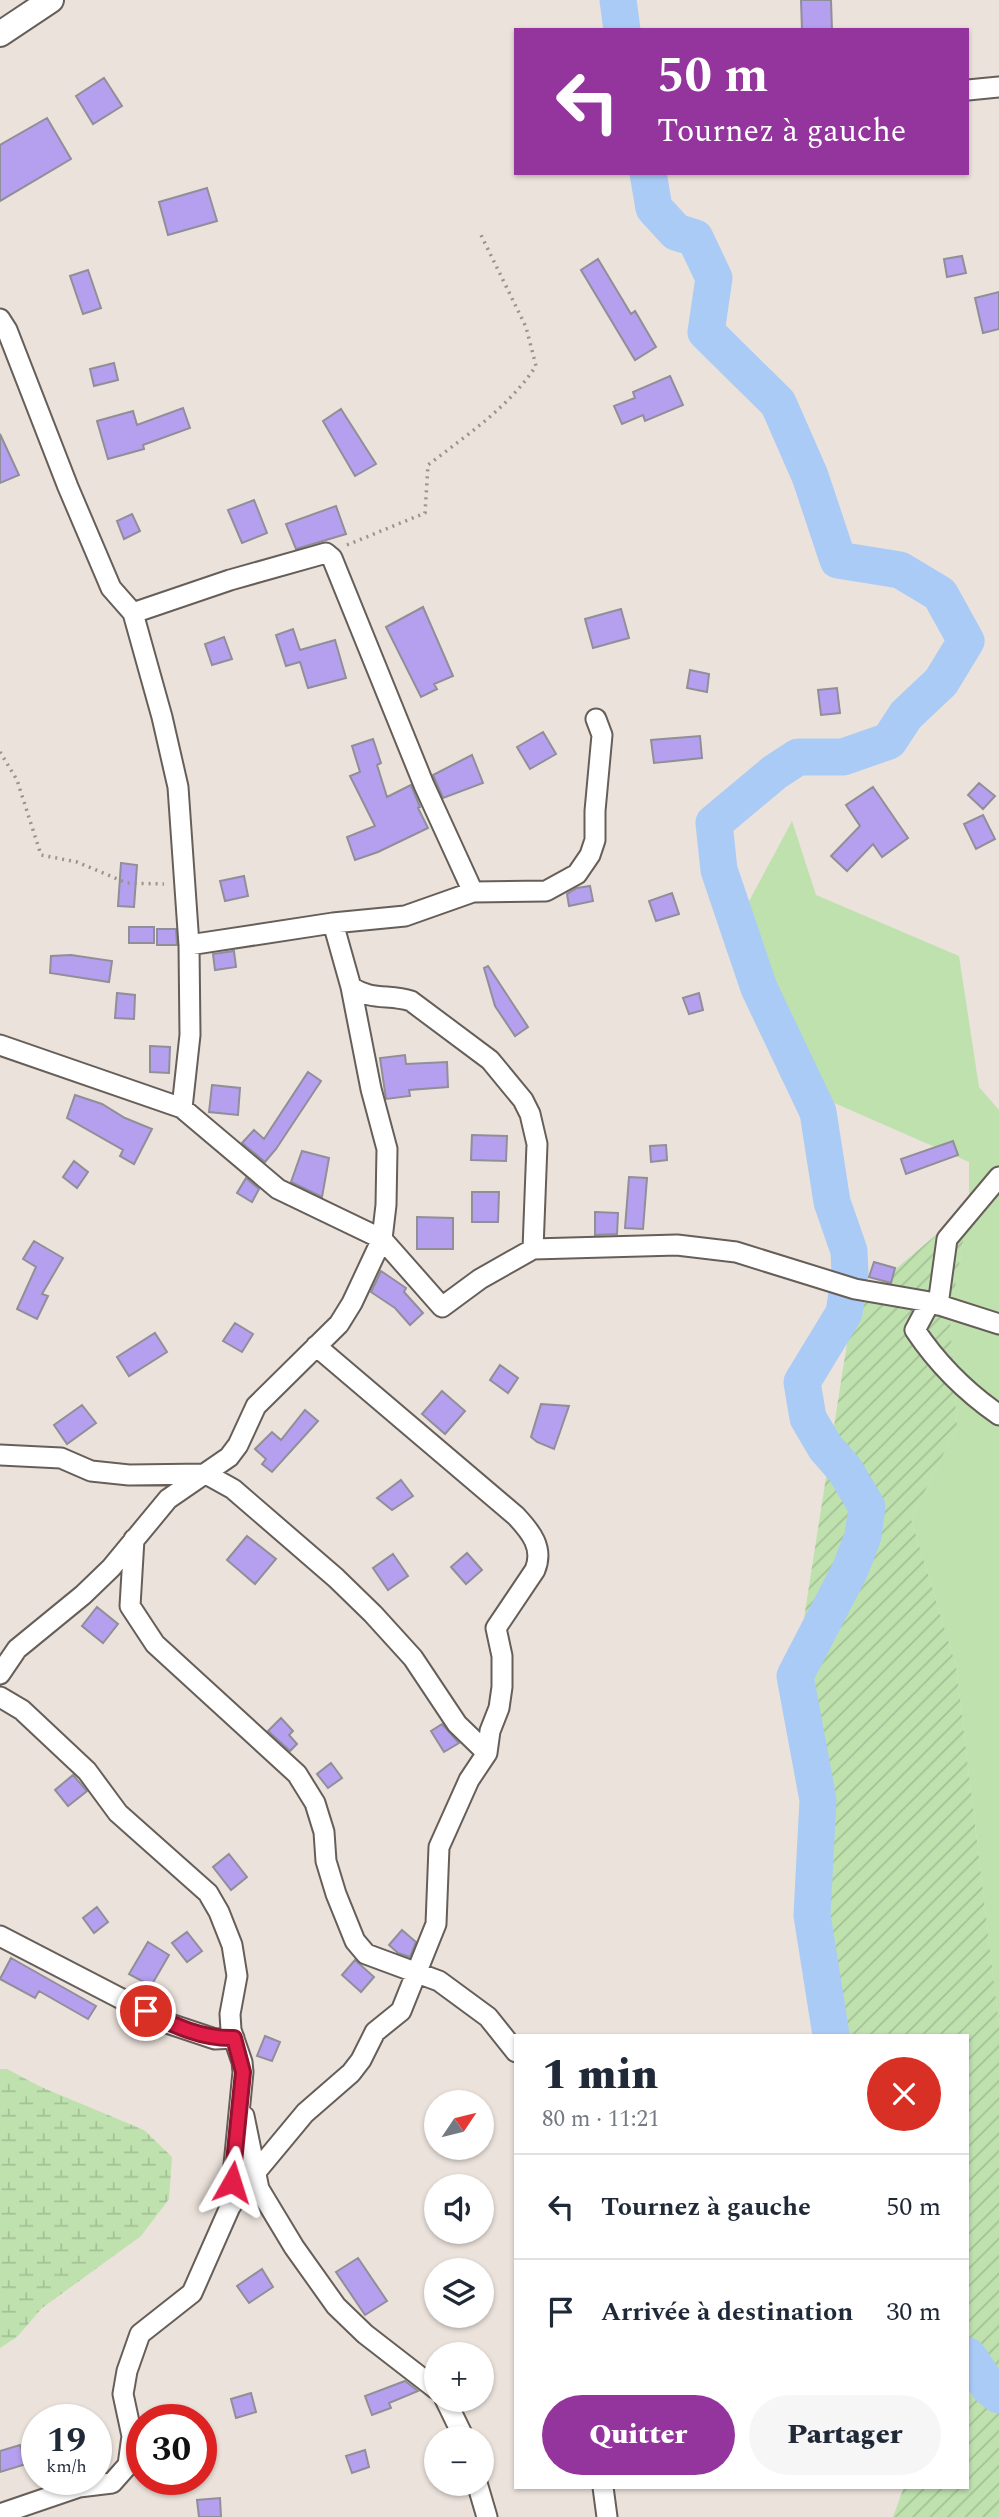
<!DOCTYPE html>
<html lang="fr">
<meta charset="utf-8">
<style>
body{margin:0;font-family:Spectral,serif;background:#f6f6f7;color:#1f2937;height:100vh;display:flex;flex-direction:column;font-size:26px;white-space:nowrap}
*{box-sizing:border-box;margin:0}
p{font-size:23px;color:#747a83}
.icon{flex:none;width:38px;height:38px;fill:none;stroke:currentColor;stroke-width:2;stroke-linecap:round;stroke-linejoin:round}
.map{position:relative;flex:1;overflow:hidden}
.side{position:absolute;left:514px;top:2034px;width:455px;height:455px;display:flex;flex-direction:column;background:#fff;border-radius:0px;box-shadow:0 2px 5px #0004}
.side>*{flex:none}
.banner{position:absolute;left:514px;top:28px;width:455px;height:147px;border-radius:0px;box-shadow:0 2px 5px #0004;background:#94349d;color:#fff;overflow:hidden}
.needle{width:46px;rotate:55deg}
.tools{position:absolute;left:424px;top:2090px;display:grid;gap:14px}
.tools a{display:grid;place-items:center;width:70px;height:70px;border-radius:50%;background:#fff;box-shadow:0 2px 5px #0004;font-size:35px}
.speed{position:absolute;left:21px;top:2404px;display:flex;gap:14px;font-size:35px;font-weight:700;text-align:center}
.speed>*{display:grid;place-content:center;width:91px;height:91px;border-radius:50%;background:#fff;box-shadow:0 2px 5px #0004;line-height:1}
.speed small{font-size:18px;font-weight:400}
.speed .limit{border:10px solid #d22;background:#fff;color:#111}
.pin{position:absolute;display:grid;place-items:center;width:60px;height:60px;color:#fff;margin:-30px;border:4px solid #fff;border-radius:50%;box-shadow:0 2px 7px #0007}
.me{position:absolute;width:77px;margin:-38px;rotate:6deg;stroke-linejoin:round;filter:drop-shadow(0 0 5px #0008)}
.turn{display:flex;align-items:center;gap:24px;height:147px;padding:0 28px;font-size:32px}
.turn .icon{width:91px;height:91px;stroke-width:2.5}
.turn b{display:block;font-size:49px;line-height:60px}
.round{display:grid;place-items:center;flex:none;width:74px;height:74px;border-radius:37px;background:#f6f6f7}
.summary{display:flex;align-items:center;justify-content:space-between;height:119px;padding:0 28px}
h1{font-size:42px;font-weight:800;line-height:52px}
.action{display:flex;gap:14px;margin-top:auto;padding:14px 28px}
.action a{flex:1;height:80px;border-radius:42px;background:#94349d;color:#fff;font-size:28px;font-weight:800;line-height:80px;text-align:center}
.action a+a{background:#f6f6f7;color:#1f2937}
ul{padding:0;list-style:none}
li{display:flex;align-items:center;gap:21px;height:105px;padding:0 28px;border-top:2px solid #e0e1e3}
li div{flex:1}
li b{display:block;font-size:26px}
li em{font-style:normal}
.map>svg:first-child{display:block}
</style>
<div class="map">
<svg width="999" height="2517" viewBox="0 0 999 2517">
<defs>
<pattern id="wetland-marsh" width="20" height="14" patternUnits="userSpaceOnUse" patternTransform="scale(1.75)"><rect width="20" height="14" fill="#bee1ae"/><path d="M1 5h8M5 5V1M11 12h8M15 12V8" fill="none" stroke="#a3c195"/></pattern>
<pattern id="garden-furrows" width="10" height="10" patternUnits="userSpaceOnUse" patternTransform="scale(1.75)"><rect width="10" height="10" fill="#bee1ae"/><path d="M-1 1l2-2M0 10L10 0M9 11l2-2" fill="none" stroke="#a3c195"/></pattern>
</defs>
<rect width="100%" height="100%" fill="#ebe2db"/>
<path fill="#bee1ae" d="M792 821 816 895 959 956 979 1087 999 1110V2025L956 1666 911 1519 957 1427 950 1318 969 1207V1162L782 1080 725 946Z"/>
<path fill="url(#wetland-marsh)" d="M0 2069H7L41 2087 144 2130 172 2157 169 2199 141 2236 42 2308 17 2337 0 2348Z"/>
<path fill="url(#garden-furrows)" d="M969 1207 950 1318 957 1427 911 1519 956 1666 999 2025V2517H893L904 2487H968V2035H839L789 1714 853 1305Z"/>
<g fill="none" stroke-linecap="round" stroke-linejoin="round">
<path stroke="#aacbf5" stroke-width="37" d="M618 0 622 30
M648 173 654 208 676 232 695 238 714 278 706 332 778 403 810 476 838 560 900 570 940 594 966 641 941 682 906 715 889 741 843 757H798L775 772 714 823 719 870 759 988 818 1112 832 1202 849 1251 850 1274 844 1313 802 1382 808 1418 825 1447 845 1470 867 1507 863 1536 850 1570 795 1676 818 1800 812 1915 831 2035
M968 2356 989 2387 999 2395"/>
</g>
<path fill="#b5a0f0" stroke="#908e98" stroke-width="2" d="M801 0H831L832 30H802Z
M104 78 122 106 93 124 76 96Z
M47 118 71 159 0 201V145Z
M207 188 217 221 168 235 159 202Z
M962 256 966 273 947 277 944 259Z
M598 259 631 314 635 311 656 347 635 360 581 270Z
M88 270 101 308 83 314 70 276Z
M999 292V329L983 333 975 298Z
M114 363 118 380 94 386 90 369Z
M670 376 683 405 645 421 643 415 622 424 614 406 635 398 633 392Z
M183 408 190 428 143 445 144 449 108 459 97 421 133 411 137 425Z
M341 409 376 464 355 476 323 421Z
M0 434 19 475 0 483Z
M254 500 267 533 242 543 228 510Z
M336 506 346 534 296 549 286 524Z
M132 514 140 531 124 539 117 521Z
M423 607 453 676 434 684 437 689 421 697 386 627Z
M621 609 629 638 593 648 585 619Z
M293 629 300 650 335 640 346 678 308 688 300 662 286 666 276 635Z
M224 637 232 659 212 665 205 644Z
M690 670 709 674 707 692 687 688Z
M837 688 840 713 821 715 818 690Z
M543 732 556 754 530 769 517 747Z
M700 736 702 758 654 763 651 740Z
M373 739 381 763 377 765 387 797 411 785 420 807 418 808 428 828 378 852 355 860 347 837 375 826 350 776 360 772 352 746Z
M472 755 483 783 443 798 433 775Z
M979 783 995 796 983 809 968 795Z
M873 787 908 838 882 857 873 844 847 871 831 856 860 826 846 805Z
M983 815 995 839 976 849 964 824Z
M121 863 137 865 134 907 118 906Z
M244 876 248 896 225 901 220 881Z
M590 886 593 901 569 906 567 894 577 888Z
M672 893 679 914 656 921 649 901Z
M129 927H154V943H129Z
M157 929H176L177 945H157Z
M234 951 236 967 215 970 213 954Z
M71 955 112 961 109 982 50 973 51 956Z
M488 966 528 1027 515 1036 495 1006 484 968Z
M117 993 135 995 134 1019 115 1018Z
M699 993 703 1010 689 1014 683 998Z
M150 1046 170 1047 169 1073 150 1072Z
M405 1055 406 1064 447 1062 448 1087 409 1090 410 1096 386 1099 380 1058Z
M308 1072 321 1081 276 1149 265 1162 242 1143 254 1130 264 1139Z
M212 1085 240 1088 238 1115 209 1112Z
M75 1095 102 1104 125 1118 152 1129 134 1164 120 1156 123 1150 67 1118Z
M472 1135 507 1136 506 1161 471 1160Z
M953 1141 958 1155 906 1174 901 1159Z
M666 1145 667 1160 651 1162 650 1146Z
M302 1151 329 1158 322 1197 291 1182Z
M74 1161 88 1172 77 1188 63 1177Z
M629 1177 647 1178 643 1229 625 1228Z
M246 1178 259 1189 252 1202 237 1193Z
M472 1192H499L498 1222H472Z
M595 1212 618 1213 617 1234 595 1235Z
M417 1217 453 1218V1249H417Z
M34 1241 63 1258 42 1294 48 1296 37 1319 17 1309 36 1267 23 1259Z
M874 1262 895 1268 891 1283 869 1277Z
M381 1271 406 1288 404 1292 423 1313 410 1325 395 1308 371 1292Z
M235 1323 253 1334 242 1352 223 1341Z
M155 1333 167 1352 129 1376 117 1357Z
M500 1365 518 1378 508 1393 490 1380Z
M442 1391 465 1411 445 1434 422 1414Z
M541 1404 569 1406 554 1449 537 1442 531 1437Z
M82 1405 96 1423 67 1444 54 1425Z
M305 1410 318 1421 272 1472 262 1464 266 1459 255 1449 272 1432 281 1440Z
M401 1480 413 1496 392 1510 377 1498Z
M247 1536 276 1559 255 1584 227 1560Z
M467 1553 482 1570 466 1584 451 1567Z
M393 1554 408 1576 388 1590 373 1568Z
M97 1607 118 1624 103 1643 82 1626Z
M281 1718 293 1731 289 1735 297 1744 290 1751 268 1731Z
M442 1724 459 1743 444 1752 431 1731Z
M331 1763 342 1778 328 1788 317 1774Z
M73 1775 87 1791 68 1806 55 1790Z
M229 1854 247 1877 231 1890 213 1867Z
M97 1907 108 1922 94 1933 83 1918Z
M402 1930 416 1942 410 1957 398 1953 389 1945Z
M187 1932 202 1951 187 1962 172 1943Z
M148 1942 169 1955 151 1986 129 1974Z
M11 1958 96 2006 88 2019 39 1991 35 1998 0 1979Z
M355 1960 374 1977 361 1992 342 1975Z
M265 2036 280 2042 272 2061 257 2056Z
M358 2258 387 2301 365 2315 336 2272Z
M262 2269 273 2287 249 2303 237 2286Z
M405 2381 418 2391 389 2403 391 2408 372 2415 365 2396Z
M251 2393 256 2412 236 2418 231 2399Z
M20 2445 26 2464 0 2472V2451Z
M365 2450 369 2467 352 2473 346 2456Z
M220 2498 221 2517H199L197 2500Z"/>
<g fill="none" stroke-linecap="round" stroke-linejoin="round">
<g stroke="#665e58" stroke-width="23">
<path id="minor" d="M968 90 999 87
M0 319 7 330 68 487 111 588 133 613 162 717 178 787 189 945 190 1035 182 1108
M133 613 230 580 326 553 332 558 424 785 473 892
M189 945 333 923 405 916 473 892 546 891 577 874 590 855 595 840V811L602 735 596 719
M351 987C372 1001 389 994 411 1001L490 1060 523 1100 530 1114 537 1144 533 1249
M0 1045 182 1108 278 1189 382 1239 442 1307 480 1279 533 1249 677 1245 736 1252 855 1289 930 1302 999 1324
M930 1302 915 1330C937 1363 966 1392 999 1415
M938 1305 947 1239 999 1177
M0 1455 61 1458 91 1471 129 1475 206 1474 233 1489 336 1578 373 1614 413 1658 457 1724 487 1753
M134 1539 130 1606 155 1644 297 1774 315 1803 324 1832 326 1861 336 1894 355 1941 366 1954 439 1981 488 2017 516 2052
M0 1674 17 1649 83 1595 111 1568 168 1499 229 1457 238 1445 256 1406 339 1324 352 1303 382 1239 386 1205 387 1149 371 1089 351 987 333 923
M0 1697 22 1710 87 1771 118 1813 208 1893 219 1912 232 1945 237 1976 230 2014 231 2030 242 2062 243 2072 230 2206
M0 1936 170 2024 215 2039 234 2038
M244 2116 259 2189 294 2247 336 2306 365 2334 436 2389
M445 2399 464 2438
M477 2483 487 2517
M603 2487 607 2517
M0 2514 79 2487 112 2483 128 2465 132 2436 123 2394 127 2371 140 2334 192 2293 230 2207 246 2184 305 2113 351 2073 361 2060 375 2032 401 2011 436 1924 439 1847 469 1780 487 1753 490 1731 499 1708 502 1687V1656L496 1628 535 1570C544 1548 531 1532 516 1516L316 1346"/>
</g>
<g stroke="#665e58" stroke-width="28">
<path id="tertiary" d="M0 34 51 0"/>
</g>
<path stroke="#99928d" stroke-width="3.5" stroke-dasharray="2 5" stroke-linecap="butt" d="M347 545 425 513 428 465C468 434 508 408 536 366L526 327 480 233
M0 752 17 780 41 855 77 862 127 883 164 884"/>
<use href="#minor" stroke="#fff" stroke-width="19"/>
<use href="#tertiary" stroke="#fff" stroke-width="24"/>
</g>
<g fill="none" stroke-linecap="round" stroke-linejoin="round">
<g stroke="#92132f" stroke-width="18">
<path id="route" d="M146 2011C174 2026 203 2039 234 2038L243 2072 232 2182"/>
</g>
<use href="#route" stroke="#e11d48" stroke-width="12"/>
</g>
</svg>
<div class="tools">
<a><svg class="needle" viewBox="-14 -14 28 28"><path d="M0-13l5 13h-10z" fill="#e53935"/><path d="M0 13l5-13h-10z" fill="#747a83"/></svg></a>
<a><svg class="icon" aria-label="sound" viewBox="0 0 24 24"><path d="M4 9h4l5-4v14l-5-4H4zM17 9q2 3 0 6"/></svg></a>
<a><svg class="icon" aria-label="layers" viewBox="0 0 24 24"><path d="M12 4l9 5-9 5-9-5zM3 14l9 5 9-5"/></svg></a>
<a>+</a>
<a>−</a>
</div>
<div class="speed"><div>19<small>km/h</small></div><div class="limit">30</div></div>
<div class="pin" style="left:146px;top:2011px;background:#d93025"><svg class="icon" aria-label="arrive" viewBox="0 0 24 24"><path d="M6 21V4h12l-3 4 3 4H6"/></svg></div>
<svg class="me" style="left:232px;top:2182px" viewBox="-20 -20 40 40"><path d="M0-17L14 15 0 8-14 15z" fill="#e11d48" stroke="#fff" stroke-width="4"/></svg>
<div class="banner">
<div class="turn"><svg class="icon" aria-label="left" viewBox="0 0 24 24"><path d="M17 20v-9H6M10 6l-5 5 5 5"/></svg><div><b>50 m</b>Tournez à gauche</div></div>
</div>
<section class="side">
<div class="summary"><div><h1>1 min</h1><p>80 m · 11:21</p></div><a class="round" style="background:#d93025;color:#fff"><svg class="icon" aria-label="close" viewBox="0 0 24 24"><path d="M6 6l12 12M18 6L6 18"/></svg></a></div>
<ul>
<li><svg class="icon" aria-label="left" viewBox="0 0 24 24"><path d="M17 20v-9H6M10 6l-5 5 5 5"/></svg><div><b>Tournez à gauche</b></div><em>50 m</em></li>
<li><svg class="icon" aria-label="arrive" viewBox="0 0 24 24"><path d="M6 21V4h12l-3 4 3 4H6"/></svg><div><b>Arrivée à destination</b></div><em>30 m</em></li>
</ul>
<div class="action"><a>Quitter</a><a>Partager</a></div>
</section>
</div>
